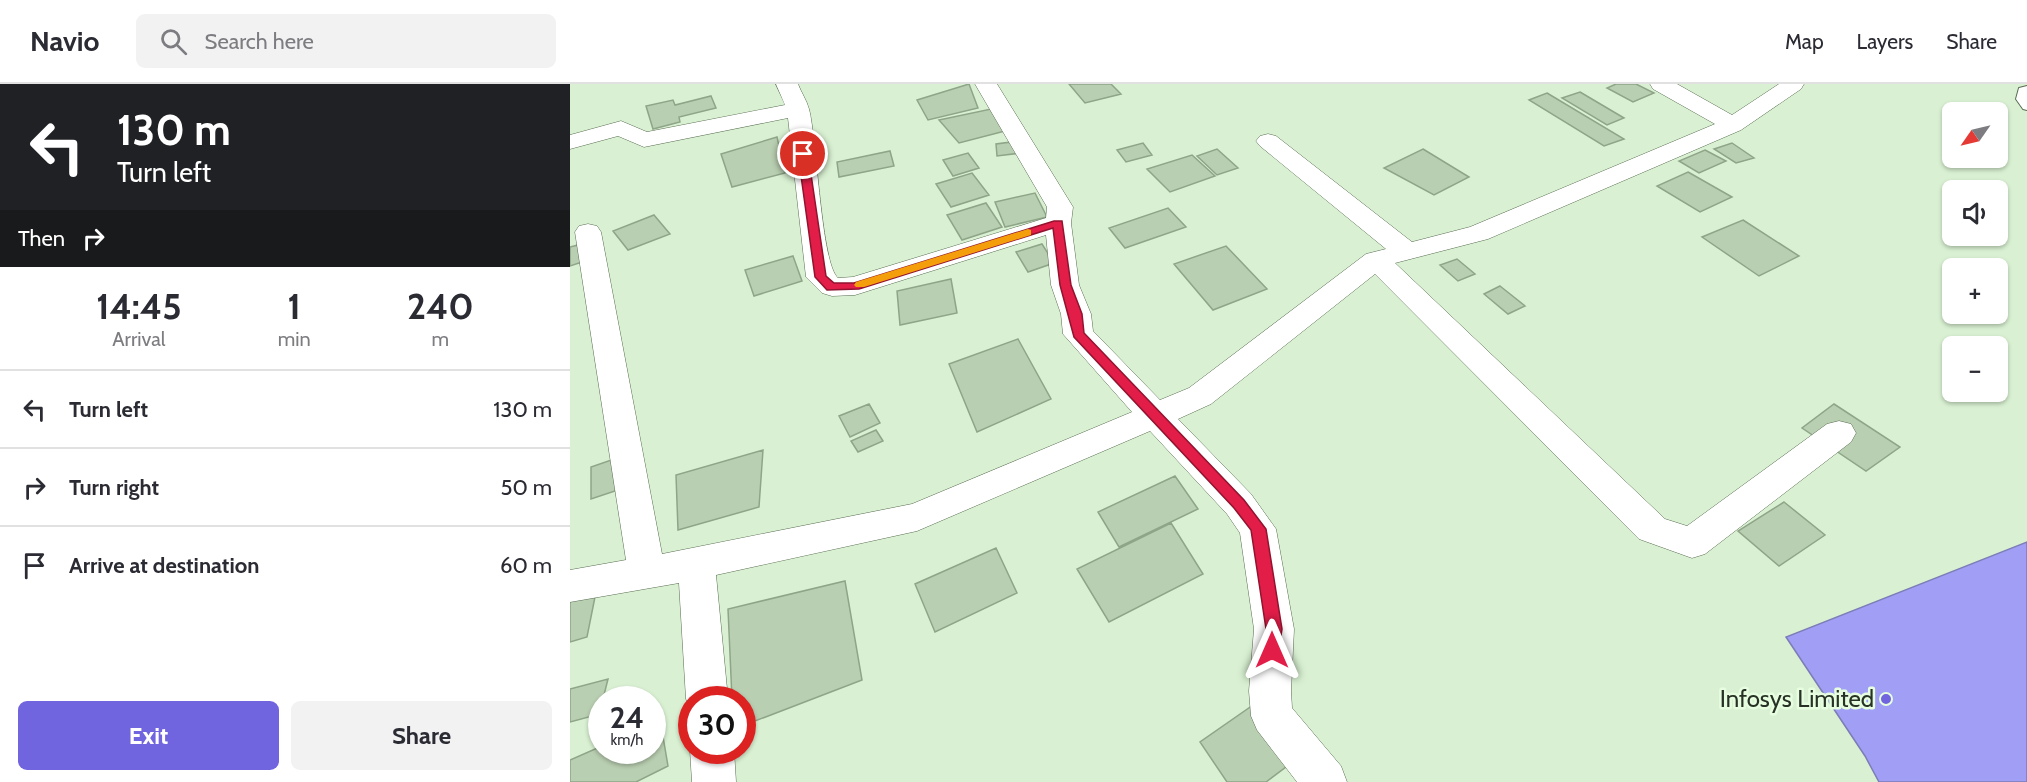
<!DOCTYPE html>
<meta charset="utf-8">
<style>
body{margin:0;font-family:Cabin,sans-serif;background:#f2f2f3;color:#2b2b33;height:100vh;display:flex;flex-direction:column;font-size:22px;white-space:nowrap}
*{box-sizing:border-box;margin:0}
p{font-size:20px;color:#7c7c81}
.icon{flex:none;width:33px;height:33px;fill:none;stroke:currentColor;stroke-width:2;stroke-linecap:round;stroke-linejoin:round}
.map{position:relative;flex:1;overflow:hidden}
.panel{display:flex;flex-direction:column;background:#fff;width:570px}
.panel>*{flex:none}
.hud{background:#202124;color:#fff;overflow:hidden}
.needle{width:39px;rotate:236deg}
.controls{position:absolute;left:1372px;top:18px;display:grid;gap:12px}
.controls a{display:grid;place-items:center;width:66px;height:66px;border-radius:9px;background:#fff;box-shadow:0 2px 4px #0004;font-size:30px}
.speed{position:absolute;left:18px;top:602px;display:flex;gap:12px;font-size:30px;font-weight:700;text-align:center}
.speed>*{display:grid;place-content:center;width:78px;height:78px;border-radius:50%;background:#fff;box-shadow:0 2px 4px #0004;line-height:1}
.speed small{font-size:15px;font-weight:400}
.speed .limit{border:9px solid #d22;background:#fff;color:#111}
.pin{position:absolute;display:grid;place-items:center;width:51px;height:51px;color:#fff;margin:-26px;border:3px solid #fff;border-radius:50%;box-shadow:0 2px 6px #0007}
.me{position:absolute;width:66px;margin:-33px;rotate:0deg;stroke-linejoin:round;filter:drop-shadow(0 0 4px #0008)}
.turn{display:flex;align-items:center;gap:21px;height:126px;padding:0 18px;font-size:27px}
.turn .icon{width:78px;height:78px;stroke-width:2.5}
.turn b{display:block;font-size:42px;line-height:51px}
.then{display:flex;align-items:center;height:57px;padding:0 18px;background:#0003;gap:12px;font-size:22px}
.eta{display:flex;justify-content:space-evenly;align-items:center;height:102px;text-align:center}
.eta b{font-size:36px;font-weight:700;line-height:42px}
.cta{display:flex;gap:12px;margin-top:auto;padding:12px 18px}
.cta a{flex:1;height:69px;border-radius:9px;background:#7164df;color:#fff;font-size:24px;font-weight:700;line-height:69px;text-align:center}
.cta a+a{background:#f2f2f3;color:#2b2b33}
ul{padding:0;list-style:none}
li{display:flex;align-items:center;gap:18px;height:78px;padding:0 18px;border-top:2px solid #e1e1e2}
li div{flex:1}
li b{display:block;font-size:22px}
li em{font-style:normal}
header{display:flex;align-items:center;gap:36px;box-sizing:border-box;height:84px;padding:0 30px;background:#fff;border-bottom:2px solid #e1e1e2}
header strong{font-size:28px}
nav{display:flex;gap:33px;margin-inline-start:auto;font-size:21px}
.search{width:420px;height:54px;background:#f2f2f3;display:flex;align-items:center;gap:15px;box-sizing:border-box;padding:0 21px;border-radius:9px;color:#7c7c81;font-size:22px}
main{display:flex;flex:1;min-height:0}
.map>svg:first-child{display:block}
</style>
<header>
<strong>Navio</strong>
<div class="search"><svg class="icon" aria-label="search" viewBox="0 0 24 24"><circle cx="10" cy="10" r="6"/><path d="M15 15l6 6"/></svg>Search here</div>
<nav><a>Map</a><a>Layers</a><a>Share</a></nav>
</header>
<main>
<section class="panel">
<div class="hud">
<div class="turn"><svg class="icon" aria-label="left" viewBox="0 0 24 24"><path d="M17 20v-9H6M10 6l-5 5 5 5"/></svg><div><b>130 m</b>Turn left</div></div>
<div class="then">Then<svg class="icon" aria-label="right" viewBox="0 0 24 24"><path d="M7 20v-9h11M14 6l5 5-5 5"/></svg></div>
</div>
<div class="eta">
<div><b>14:45</b><p>Arrival</p></div>
<div><b>1</b><p>min</p></div>
<div><b>240</b><p>m</p></div>
</div>
<ul>
<li><svg class="icon" aria-label="left" viewBox="0 0 24 24"><path d="M17 20v-9H6M10 6l-5 5 5 5"/></svg><div><b>Turn left</b></div><em>130 m</em></li>
<li><svg class="icon" aria-label="right" viewBox="0 0 24 24"><path d="M7 20v-9h11M14 6l5 5-5 5"/></svg><div><b>Turn right</b></div><em>50 m</em></li>
<li><svg class="icon" aria-label="arrive" viewBox="0 0 24 24"><path d="M6 21V4h12l-3 4 3 4H6"/></svg><div><b>Arrive at destination</b></div><em>60 m</em></li>
</ul>
<div class="cta"><a>Exit</a><a>Share</a></div>
</section>
<div class="map">
<svg width="1457" height="698" viewBox="0 0 1457 698">
<rect width="100%" height="100%" fill="#d9f1d2"/>
<path fill="#a09ef5" stroke="#7c7db7" stroke-width="1.5" d="M1457 458V698H1309L1295 672 1216 553Z"/>
<path fill="#b9cfb1" stroke="#8fa588" stroke-width="1.5" d="M399 0 408 24 358 36 347 16Z
M499 0H541L551 10 515 19Z
M1046 0H1066L1084 9 1063 18 1037 4Z
M1010 8 1054 34 1037 41 992 14Z
M977 9 1054 55 1034 62 959 16Z
M141 12 146 24 109 33 110 38 83 45 76 22 103 16 105 21Z
M421 25 435 47 389 59 369 36Z
M207 53 215 89 162 103 151 70Z
M449 57 451 69 427 72 426 60Z
M573 59 582 71 556 78 547 66Z
M1162 59 1184 74 1166 79 1144 65Z
M647 65 668 84 647 91 627 72Z
M853 65 899 93 864 111 814 84Z
M1135 66 1156 77 1129 89 1109 77Z
M320 67 324 82 269 93 267 78Z
M398 69 409 84 383 92 373 76Z
M622 71 645 92 600 108 577 85Z
M1118 88 1162 113 1130 128 1087 102Z
M402 89 419 111 381 123 366 100Z
M465 109 477 133 435 143 425 118Z
M416 119 432 143 392 156 377 131Z
M598 124 616 143 555 164 539 144Z
M84 131 100 150 58 166 43 147Z
M1173 136 1229 172 1189 192 1132 153Z
M472 160 484 179 458 188 446 168Z
M8 161 12 178 0 182V163Z
M656 162 697 205 643 226 604 180Z
M223 172 232 197 184 212 175 186Z
M887 175 905 190 888 197 870 181Z
M381 195 387 229 330 241 327 207Z
M930 202 955 222 938 230 914 210Z
M448 255 481 315 407 348 379 280Z
M299 320 310 339 280 353 269 332Z
M1264 320 1330 363 1296 387 1232 344Z
M306 346 313 357 288 368 281 357Z
M193 366 189 423 108 446 106 391Z
M47 374 48 406 21 415V383Z
M605 392 628 425 549 463 528 428Z
M1214 418 1255 451 1209 482 1168 447Z
M601 439 633 490 539 538 507 485Z
M426 464 447 509 365 548 345 500Z
M275 497 292 596 172 642V615H162L158 525Z
M27 503 17 553 0 558V510Z
M38 595 33 615H32L30 630 0 638V605Z
M686 619 728 674 696 698H657L630 658Z
M90 635 98 682 66 698H0V676L32 662V666H82V638Z"/>
<g fill="none" stroke-linecap="round" stroke-linejoin="round">
<g stroke="#586c51" stroke-width="2">
<path id="service" d="M1457 2V26L1453 25 1446 15 1449 4Z"/>
</g>
<g stroke="#586c51" stroke-width="1">
<path id="minor" d="M206 0H228C231 8 237 17 239 25 247 55 251 180 268 194L283 193 476 134 477 123 405 0H427L503 123 501 139 509 201 521 230 523 247 590 316 619 304 796 170 816 165 690 62 686 57 690 52 698 50 706 52 842 158 900 143 1145 40 1083 5 1080 0H1107L1162 31 1209 0H1234L1231 5 1171 46 918 155 825 179 1095 435 1117 442 1257 340 1269 337 1281 340 1286 349 1281 358 1135 470 1122 474 1069 455 805 190 641 320 608 335 681 410 706 445 724 545 721 607 722 624 771 682 777 698H727L687 646 681 632 679 607 684 545 670 449 657 430 580 347 347 447 146 491 158 615H122V627L116 615 109 499 0 518V486L56 476 5 148 9 142 18 140 27 142 31 148 92 470 342 420 562 328 493 250 491 230 481 201 476 151 285 211 262 212 252 209 236 193 218 34 74 63 48 52 0 65V51L51 37 77 48 215 21Z
M122 663V666H164L166 698H122L120 666Z"/>
</g>
<use href="#service" fill="#fff" fill-rule="evenodd"/>
<use href="#minor" fill="#fff" fill-rule="evenodd"/>
</g>
<path fill="#e11d48" stroke="#92132f" stroke-width="1.5" d="M233 67 238 70 256 192 264 199H284L484 137H492L501 201 512 230 514 249 674 416 696 445 712 545 708 571 702 573 697 571 694 566 696 545 681 446 664 424 504 253 490 201 483 144 289 205 257 206 245 193 228 70Z"/>
<path fill="#f59e0b" d="M458 145 461 146V151L294 203H286L284 201 286 198Z"/>
<circle fill="#7164df" stroke="#e6fedf" stroke-width="2" cx="1316" cy="615" r="6"/>
<g text-anchor="middle" stroke-width="5" stroke-linejoin="round" paint-order="stroke">
<g font-size="24" fill="#283125" stroke="#e6fedf" text-anchor="end">
<text x="1304" y="623">Infosys Limited</text>
</g>
</g>
</svg>
<div class="controls">
<a><svg class="needle" viewBox="-14 -14 28 28"><path d="M0-13l5 13h-10z" fill="#e53935"/><path d="M0 13l5-13h-10z" fill="#7c7c81"/></svg></a>
<a><svg class="icon" aria-label="sound" viewBox="0 0 24 24"><path d="M4 9h4l5-4v14l-5-4H4zM17 9q2 3 0 6"/></svg></a>
<a>+</a>
<a>−</a>
</div>
<div class="speed"><div>24<small>km/h</small></div><div class="limit">30</div></div>
<div class="pin" style="left:233px;top:70px;background:#d93025"><svg class="icon" aria-label="arrive" viewBox="0 0 24 24"><path d="M6 21V4h12l-3 4 3 4H6"/></svg></div>
<svg class="me" style="left:702px;top:566px" viewBox="-20 -20 40 40"><path d="M0-17L14 15 0 8-14 15z" fill="#e11d48" stroke="#fff" stroke-width="4"/></svg>
</div>
</main>
